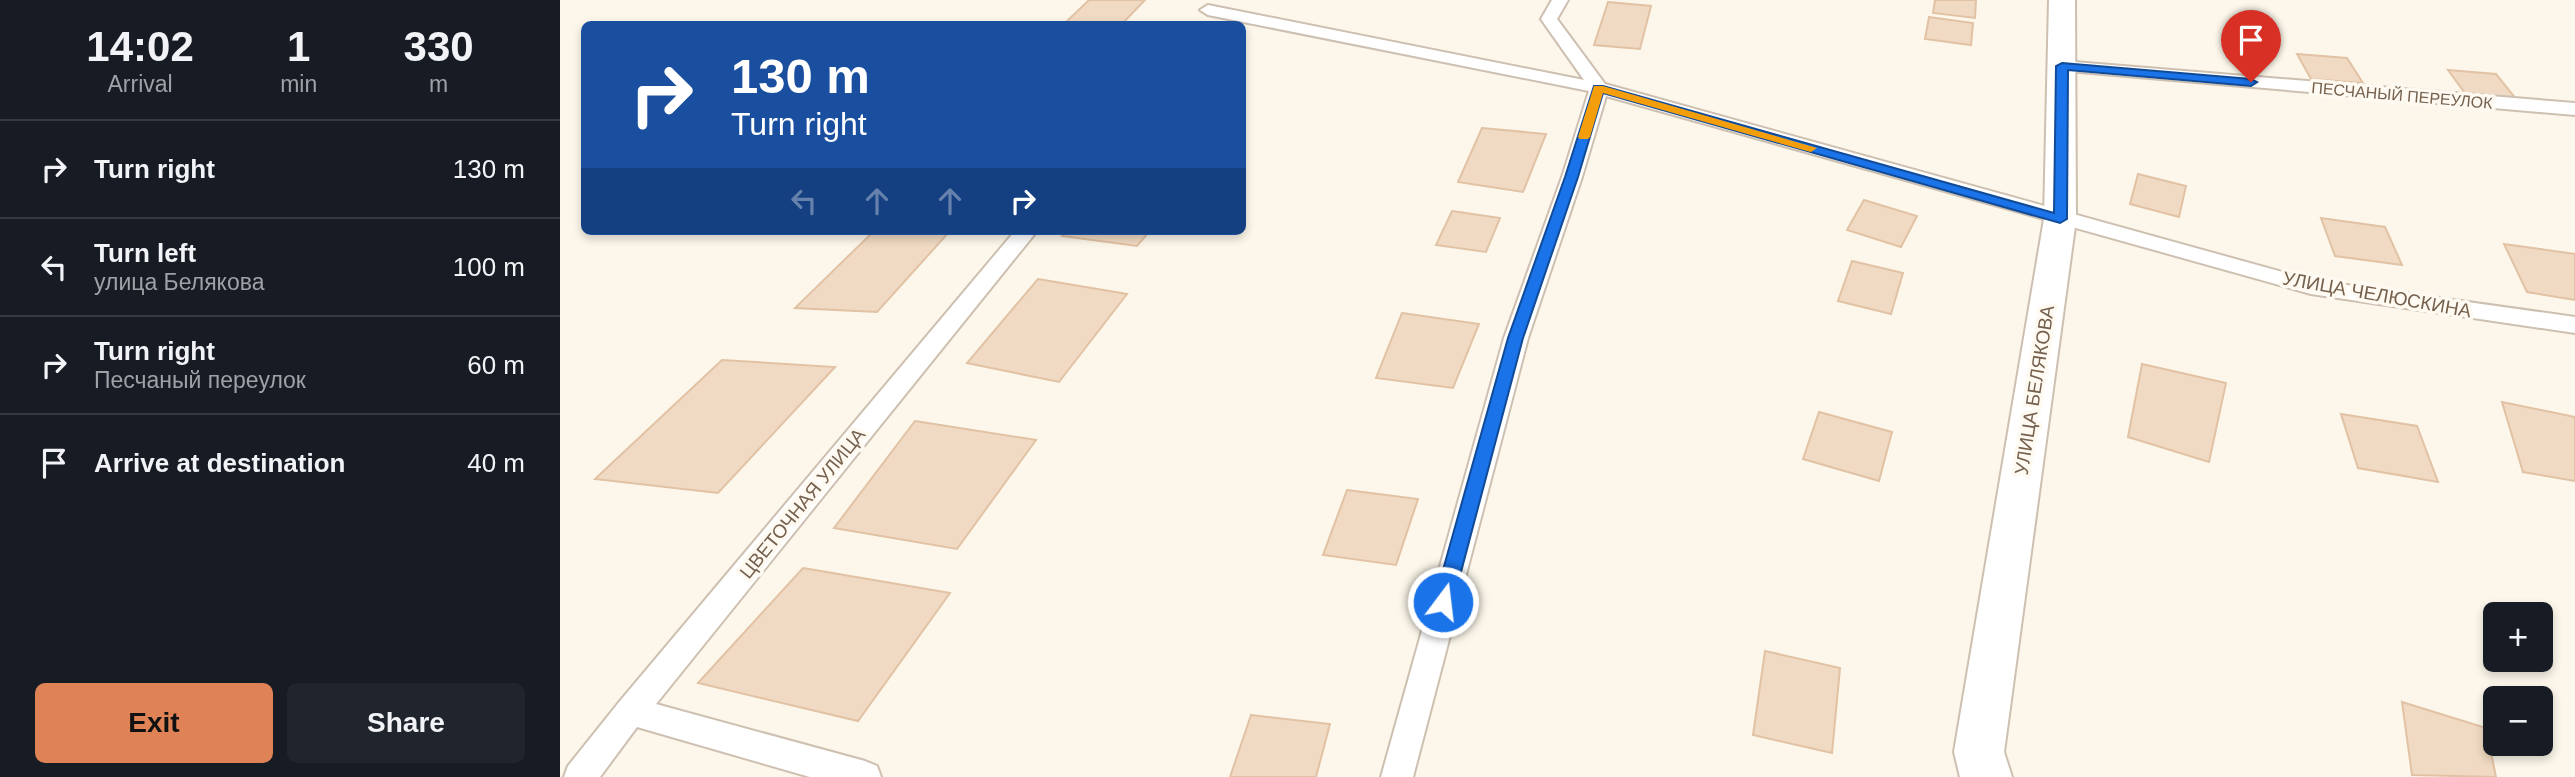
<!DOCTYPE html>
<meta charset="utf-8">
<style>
body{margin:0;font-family:Arial,sans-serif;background:#20242c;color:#f1f3f6;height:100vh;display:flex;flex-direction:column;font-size:26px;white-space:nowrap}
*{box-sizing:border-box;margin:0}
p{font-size:23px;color:#9ea1a6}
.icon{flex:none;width:38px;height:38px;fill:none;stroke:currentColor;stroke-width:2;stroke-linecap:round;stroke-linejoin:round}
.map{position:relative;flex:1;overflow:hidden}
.sheet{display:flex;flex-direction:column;background:#171b24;width:560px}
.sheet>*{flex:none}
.banner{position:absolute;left:21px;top:21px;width:665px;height:214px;border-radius:10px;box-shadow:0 4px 10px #0003;background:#1a4fa0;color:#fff;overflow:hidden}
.tools{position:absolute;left:1923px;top:602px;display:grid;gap:14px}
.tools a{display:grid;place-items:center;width:70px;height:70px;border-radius:10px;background:#171b24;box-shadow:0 4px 10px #0003;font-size:35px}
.pin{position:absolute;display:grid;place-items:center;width:60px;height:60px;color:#fff;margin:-72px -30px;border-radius:50% 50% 50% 0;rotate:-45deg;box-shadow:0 0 7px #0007}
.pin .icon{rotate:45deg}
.me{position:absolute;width:77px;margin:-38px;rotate:15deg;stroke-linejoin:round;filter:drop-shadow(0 0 5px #0008)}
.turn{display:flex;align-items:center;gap:24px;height:147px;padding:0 35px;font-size:32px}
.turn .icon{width:91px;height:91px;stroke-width:2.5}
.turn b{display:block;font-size:49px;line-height:60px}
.lanes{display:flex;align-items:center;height:66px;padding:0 35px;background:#0003;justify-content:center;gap:35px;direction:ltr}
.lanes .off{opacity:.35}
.eta{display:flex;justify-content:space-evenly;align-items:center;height:119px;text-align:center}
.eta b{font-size:42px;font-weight:700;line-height:49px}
.button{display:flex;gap:14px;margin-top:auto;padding:14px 35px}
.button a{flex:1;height:80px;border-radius:10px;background:#df8356;color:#111;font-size:28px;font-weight:700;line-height:80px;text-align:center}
.button a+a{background:#20242c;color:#f1f3f6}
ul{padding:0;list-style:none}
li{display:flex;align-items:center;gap:21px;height:98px;padding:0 35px;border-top:2px solid #363941}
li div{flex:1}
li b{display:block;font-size:26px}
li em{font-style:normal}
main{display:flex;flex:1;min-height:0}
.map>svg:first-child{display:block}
</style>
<main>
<section class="sheet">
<div class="eta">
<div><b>14:02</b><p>Arrival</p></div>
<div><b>1</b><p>min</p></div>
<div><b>330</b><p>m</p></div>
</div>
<ul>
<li><svg class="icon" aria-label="right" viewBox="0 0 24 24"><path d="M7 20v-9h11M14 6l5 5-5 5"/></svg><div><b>Turn right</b></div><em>130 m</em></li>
<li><svg class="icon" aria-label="left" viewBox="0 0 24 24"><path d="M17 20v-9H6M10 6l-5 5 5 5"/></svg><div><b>Turn left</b><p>улица Белякова</p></div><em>100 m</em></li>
<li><svg class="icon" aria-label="right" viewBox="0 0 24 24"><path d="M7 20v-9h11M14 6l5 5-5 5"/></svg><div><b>Turn right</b><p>Песчаный переулок</p></div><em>60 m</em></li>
<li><svg class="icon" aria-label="arrive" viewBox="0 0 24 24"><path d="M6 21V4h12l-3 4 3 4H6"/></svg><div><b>Arrive at destination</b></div><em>40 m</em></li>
</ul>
<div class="button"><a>Exit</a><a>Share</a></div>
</section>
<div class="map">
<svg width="2015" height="777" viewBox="0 0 2015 777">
<rect width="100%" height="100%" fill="#fcf7ea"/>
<path fill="#f0dac3" stroke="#e2c2a4" stroke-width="2" d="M529 0H585L562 24 505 23Z
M1375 0H1416L1415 18 1373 13Z
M1048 2 1091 6 1080 49 1034 45Z
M1369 17 1413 23 1411 45 1365 39Z
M1737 54 1787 58 1803 83 1751 79Z
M1888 70 1936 74 1957 100 1907 96Z
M922 128 986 134 963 192 898 182Z
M1578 174 1626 186 1619 217 1570 204Z
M1304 200 1357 216 1341 247 1287 230Z
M892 211 940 218 926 252 876 245Z
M1761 218 1825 227 1842 265 1775 256Z
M314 231H390L317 312 235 308Z
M506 231H590L577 246 502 236Z
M1944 244 2015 254V300L1967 292Z
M1292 261 1343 273 1331 314 1278 301Z
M478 279 567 294 499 382 407 363Z
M842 313 919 324 893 388 816 378Z
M162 360 275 367 158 493 35 479Z
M1582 364 1666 383 1649 462 1568 437Z
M1942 402 2015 417V481L1963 472Z
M1259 412 1332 432 1319 481 1243 459Z
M1781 414 1857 426 1878 482 1798 468Z
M355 421 476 440 397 549 274 528Z
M787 490 858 499 836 565 763 555Z
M243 568 390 593 298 721 138 683Z
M1205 651 1280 668 1272 753 1193 735Z
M1842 702 1926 728 1936 777 1852 775Z
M691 715 770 724 756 777H670Z"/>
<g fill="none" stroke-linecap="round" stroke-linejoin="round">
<g stroke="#cec0b0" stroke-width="4">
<path id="service" d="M992 0H1008L997 19 1045 84 1751 280 2015 317V333L1751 294 1046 96 1022 177 968 338 853 777H821L944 338 1002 177 1029 91 648 15 640 10 648 5 1024 80 981 19Z
M1502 61 2015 103V115L1496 70 1493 66Z
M455 231H477L96 704 305 761 317 766 321 777H250L77 727 40 777H4L8 766 60 701Z"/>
</g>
<g stroke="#cec0b0" stroke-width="4">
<path id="tertiary" d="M1489 0H1515L1516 219 1444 752 1452 777H1400L1394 752 1484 219Z"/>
</g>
<use href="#service" fill="#fff" fill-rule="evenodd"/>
<use href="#tertiary" fill="#fff" fill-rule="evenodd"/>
</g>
<path fill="#1a73e8" stroke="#114b97" stroke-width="2" d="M1502 63 1691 79 1697 82 1691 86 1508 70 1507 219 1500 223 1043 93 1018 177 963 338 893 602 890 607 883 610 877 607 874 602 948 338 1005 177 1034 86H1043L1494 213 1496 66Z"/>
<path fill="#f59e0b" d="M1034 86H1043L1257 148 1251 152 1247 151 1043 93 1030 137 1028 139H1020L1018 137Z"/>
<g text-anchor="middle" stroke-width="7" stroke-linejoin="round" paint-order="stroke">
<g font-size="16" fill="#76614e" stroke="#fefaf1">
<text transform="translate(1842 95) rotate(5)" y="6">ПЕСЧАНЫЙ ПЕРЕУЛОК</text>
</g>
<g font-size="19" fill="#76614e" stroke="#fefaf1">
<text transform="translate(1817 294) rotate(10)" y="7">УЛИЦА ЧЕЛЮСКИНА</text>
<text transform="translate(1474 390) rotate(-81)" y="7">УЛИЦА БЕЛЯКОВА</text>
<text transform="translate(242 503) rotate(-51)" y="7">ЦВЕТОЧНАЯ УЛИЦА</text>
</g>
</g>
</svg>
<div class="tools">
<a>+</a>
<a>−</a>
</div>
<div class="pin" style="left:1691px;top:82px;background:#d93025"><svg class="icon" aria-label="arrive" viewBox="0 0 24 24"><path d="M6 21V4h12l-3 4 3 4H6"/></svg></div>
<svg class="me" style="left:883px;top:602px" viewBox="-20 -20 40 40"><circle r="17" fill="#1a73e8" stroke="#fff" stroke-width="3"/><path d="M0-11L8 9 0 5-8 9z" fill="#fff"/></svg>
<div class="banner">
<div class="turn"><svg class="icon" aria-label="right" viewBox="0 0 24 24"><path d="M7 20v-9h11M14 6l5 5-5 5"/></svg><div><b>130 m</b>Turn right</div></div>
<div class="lanes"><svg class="icon off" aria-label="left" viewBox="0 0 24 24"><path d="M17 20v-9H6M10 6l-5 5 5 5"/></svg><svg class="icon off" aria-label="ahead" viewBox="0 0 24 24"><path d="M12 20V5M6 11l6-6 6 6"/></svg><svg class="icon off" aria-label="ahead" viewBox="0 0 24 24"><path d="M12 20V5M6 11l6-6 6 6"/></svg><svg class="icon" aria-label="right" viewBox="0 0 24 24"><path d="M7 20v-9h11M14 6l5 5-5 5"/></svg></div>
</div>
</div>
</main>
